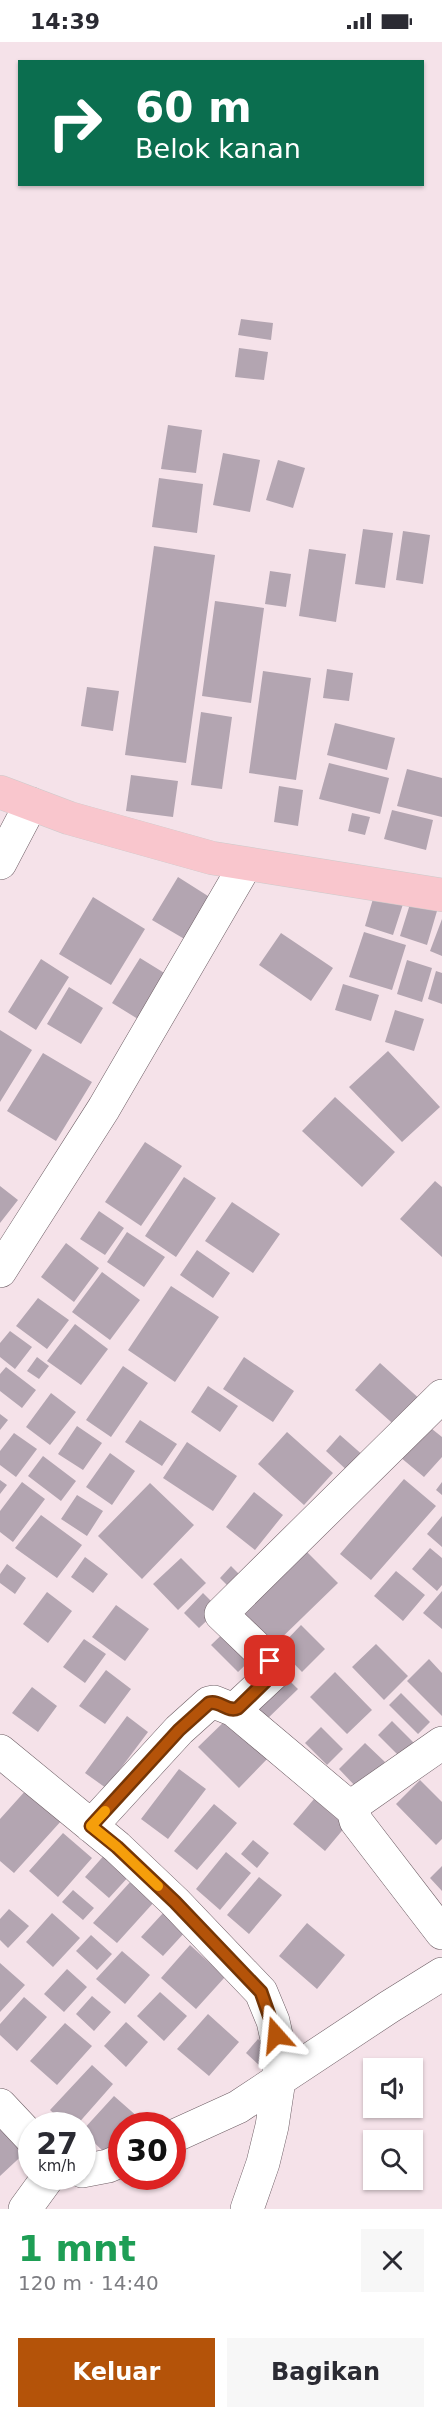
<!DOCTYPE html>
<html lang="id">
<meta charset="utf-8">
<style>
body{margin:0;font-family:"DejaVu Sans",sans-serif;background:#f7f7f7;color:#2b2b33;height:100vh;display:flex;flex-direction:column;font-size:22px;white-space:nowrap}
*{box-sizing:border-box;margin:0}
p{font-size:20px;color:#7c7c81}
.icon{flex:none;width:33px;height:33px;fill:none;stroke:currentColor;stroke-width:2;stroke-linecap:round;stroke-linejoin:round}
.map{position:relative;height:2167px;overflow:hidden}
.panel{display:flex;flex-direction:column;background:#fff;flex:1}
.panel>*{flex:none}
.banner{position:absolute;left:18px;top:18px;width:406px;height:126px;border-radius:0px;box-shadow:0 2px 4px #0004;background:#0b6e4f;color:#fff;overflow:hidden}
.fabs{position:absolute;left:363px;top:2016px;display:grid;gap:12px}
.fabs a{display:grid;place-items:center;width:60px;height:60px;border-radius:0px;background:#fff;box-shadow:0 2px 4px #0004;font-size:30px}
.speed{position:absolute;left:18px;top:2070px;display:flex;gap:12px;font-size:30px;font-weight:700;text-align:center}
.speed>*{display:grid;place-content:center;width:78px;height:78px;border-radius:50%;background:#fff;box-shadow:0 2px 4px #0004;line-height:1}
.speed small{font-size:15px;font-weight:400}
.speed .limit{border:9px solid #d22;background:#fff;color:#111}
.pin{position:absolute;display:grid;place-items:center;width:51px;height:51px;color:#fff;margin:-26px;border-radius:12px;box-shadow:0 3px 9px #0006}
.me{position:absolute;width:66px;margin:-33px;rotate:342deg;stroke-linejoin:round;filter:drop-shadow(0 0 4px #0008)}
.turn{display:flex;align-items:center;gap:21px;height:126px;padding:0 18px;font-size:27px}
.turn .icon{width:78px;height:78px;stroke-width:2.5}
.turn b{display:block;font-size:42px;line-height:51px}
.round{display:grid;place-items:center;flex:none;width:63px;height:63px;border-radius:0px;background:#f7f7f7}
.summary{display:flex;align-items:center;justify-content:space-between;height:102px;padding:0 18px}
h1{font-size:36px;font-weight:700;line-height:45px;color:#1e9e55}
.button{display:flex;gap:12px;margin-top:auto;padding:12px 18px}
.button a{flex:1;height:69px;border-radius:0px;background:#b45309;color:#fff;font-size:24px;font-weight:700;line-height:69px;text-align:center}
.button a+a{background:#f7f7f7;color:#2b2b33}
.status{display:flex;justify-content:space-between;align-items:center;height:42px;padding:0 30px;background:#fff;direction:ltr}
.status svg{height:16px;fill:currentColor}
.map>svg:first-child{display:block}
</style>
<div class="status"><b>14:39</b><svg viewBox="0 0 49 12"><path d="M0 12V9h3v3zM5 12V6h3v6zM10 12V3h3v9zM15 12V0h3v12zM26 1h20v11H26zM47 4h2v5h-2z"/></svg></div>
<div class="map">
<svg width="442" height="2167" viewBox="0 0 442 2167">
<rect width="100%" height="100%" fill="#f5e2e9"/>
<path fill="#b3a5b1" d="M241 277 273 281 271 298 238 293Z
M239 306 268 310 264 338 235 335Z
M168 383 202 388 196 431 161 427Z
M223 411 260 418 250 470 213 463Z
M278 418 305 426 293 466 266 458Z
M159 436 203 442 197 491 152 485Z
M363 487 393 491 385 546 355 542Z
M403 489 430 493 423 542 396 538Z
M154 504 215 513 186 721 125 713Z
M309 507 346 512 336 580 299 574Z
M270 529 291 532 286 565 265 562Z
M215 559 264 566 251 661 202 654Z
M327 627 353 631 349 659 323 656Z
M263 629 311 636 296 738 249 731Z
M87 645 119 649 113 689 81 684Z
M201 670 232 675 222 747 191 743Z
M335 681 395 696 387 728 327 713Z
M329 721 389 736 380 772 319 757Z
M407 727 442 736V775L397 764Z
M131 733 178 739 173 775 126 769Z
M279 744 303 748 298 784 274 780Z
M392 768 433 778 426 808 384 797Z
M352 771 370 775 365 793 348 789Z
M178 835 219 861 193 902 152 878Z
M375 850 404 859 393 893 365 884Z
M93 855 145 887 111 943 59 912Z
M410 862 437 869 427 903 400 894Z
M442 877V914L430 909Z
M364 890 406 903 392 948 349 935Z
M281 891 333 926 311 959 259 923Z
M140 916 174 937 146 982 112 961Z
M41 917 69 935 36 988 8 970Z
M407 918 432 926 422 960 397 952Z
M436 929 442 931V962L428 957Z
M343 942 379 953 371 979 335 968Z
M69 945 103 966 81 1002 47 982Z
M395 968 424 977 414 1009 385 1000Z
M0 988 32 1008 0 1060Z
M388 1009 440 1065 402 1100 349 1045Z
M43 1011 92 1040 56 1099 7 1069Z
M335 1055 395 1110 362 1145 302 1089Z
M145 1100 182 1124 141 1184 105 1160Z
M184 1135 216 1156 176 1215 145 1194Z
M435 1139 442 1145V1215L400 1177Z
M0 1144 18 1158 0 1181Z
M232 1160 280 1192 253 1231 205 1199Z
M99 1169 124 1186 105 1213 80 1197Z
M127 1190 165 1215 144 1245 107 1220Z
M66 1201 99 1226 74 1260 41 1235Z
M197 1208 230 1231 213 1256 180 1233Z
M102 1230 140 1258 110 1298 72 1270Z
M171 1244 219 1275 175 1340 128 1308Z
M38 1256 69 1278 47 1307 16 1284Z
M75 1282 108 1307 81 1343 47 1319Z
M10 1289 32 1305 15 1327 0 1315V1301Z
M37 1315 49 1324 39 1337 27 1329Z
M244 1315 294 1349 273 1380 223 1347Z
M380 1321 423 1360 399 1387 355 1348Z
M123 1324 148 1341 111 1395 86 1378Z
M6 1325 36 1348 22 1366 0 1349V1332Z
M208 1344 238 1364 220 1390 191 1370Z
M51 1351 76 1370 50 1403 26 1385Z
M0 1372 8 1378 0 1388Z
M140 1378 177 1402 162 1424 125 1400Z
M427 1383 442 1395V1415L424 1435 400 1415Z
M77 1384 102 1401 83 1428 58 1412Z
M287 1390 333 1431 304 1463 258 1422Z
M14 1391 37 1407 16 1435 0 1423V1409Z
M340 1393 365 1415 350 1431 326 1409Z
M187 1400 237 1434 213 1469 163 1436Z
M110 1411 135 1429 112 1463 86 1445Z
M43 1414 76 1439 61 1459 28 1434Z
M404 1437 436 1464 371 1538 340 1512Z
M0 1438 7 1443 0 1452Z
M22 1440 45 1457 13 1500 0 1490V1469Z
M442 1440V1453L436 1448Z
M150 1441 194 1483 142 1537 98 1494Z
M254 1450 283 1473 255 1508 226 1485Z
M77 1453 103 1469 87 1494 61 1477Z
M41 1473 82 1503 57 1536 15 1506Z
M442 1474V1505L427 1492Z
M430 1506 442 1516V1543L437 1549 412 1527Z
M307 1510 338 1541 270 1607 239 1576Z
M85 1515 108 1532 93 1551 71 1535Z
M181 1516 206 1541 178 1568 153 1542Z
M7 1522 26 1536 15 1552 0 1541V1532Z
M231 1524 246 1539 234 1550 220 1536Z
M396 1529 425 1553 403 1579 374 1554Z
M442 1549V1587L423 1571Z
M47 1550 72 1569 48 1601 23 1582Z
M203 1551 219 1567 199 1586 184 1571Z
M116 1563 149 1587 125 1619 92 1595Z
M236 1579 263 1606 238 1630 211 1603Z
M301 1583 325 1607 302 1630 279 1606Z
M84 1597 106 1612 85 1641 63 1625Z
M376 1602 408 1634 384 1658 352 1625Z
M267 1617 298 1647 263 1681 232 1651Z
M429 1617 442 1631V1674L407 1639Z
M106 1628 131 1647 105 1682 79 1664Z
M335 1630 372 1668 347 1692 310 1655Z
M32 1645 57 1664 38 1690 12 1671Z
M401 1651 430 1680 418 1692 389 1663Z
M127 1674 148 1690 106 1746 85 1731Z
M230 1674 270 1714 239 1746 198 1705Z
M392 1679 415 1702 401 1716 378 1693Z
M321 1685 343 1707 327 1723 305 1701Z
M365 1701 385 1720 358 1747 339 1727Z
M179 1727 206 1747 168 1797 141 1777Z
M420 1738 442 1760V1797L436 1803 396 1762Z
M27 1747 62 1778 14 1831 0 1819V1777Z
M314 1757 346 1784 325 1809 293 1782Z
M214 1762 237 1781 197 1828 174 1809Z
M63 1791 92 1816 58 1855 29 1829Z
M253 1798 269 1811 257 1826 241 1812Z
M107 1810 131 1832 109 1856 85 1835Z
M226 1810 251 1831 220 1868 196 1847Z
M442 1824V1849L430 1836Z
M259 1835 282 1853 249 1892 227 1873Z
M132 1838 155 1859 117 1901 93 1881Z
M73 1848 94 1866 83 1878 62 1860Z
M9 1867 29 1884 8 1906 0 1898V1877Z
M164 1870 186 1889 163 1914 141 1895Z
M52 1871 80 1896 53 1925 26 1900Z
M307 1881 345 1913 317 1947 279 1914Z
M91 1893 112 1912 97 1928 76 1909Z
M190 1903 225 1935 196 1967 161 1936Z
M122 1909 150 1933 125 1962 96 1937Z
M0 1921 25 1943 0 1970Z
M67 1927 87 1945 64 1970 44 1952Z
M160 1950 187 1974 164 1999 137 1974Z
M92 1954 111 1970 94 1989 76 1972Z
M24 1955 47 1975 17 2009 0 1993V1982Z
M208 1972 239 2000 209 2034 177 2007Z
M126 1980 148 2000 126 2025 104 2004Z
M65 1981 92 2004 57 2043 30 2019Z
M258 1997 271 2009 259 2023 246 2011Z
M92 2023 113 2042 76 2084H67L50 2068Z
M114 2054 139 2076 132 2084H122V2095L106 2112 82 2089Z
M0 2079 30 2106 0 2134Z"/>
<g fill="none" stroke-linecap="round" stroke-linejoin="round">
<g stroke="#6d5d64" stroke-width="34">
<path id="minor" d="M0 821 31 762
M0 1229 104 1066 246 822
M234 1668 353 1768
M442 1701 359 1759 353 1768 356 1779 442 1891
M0 1709 117 1805 175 1860 261 1950 273 1979 279 2006V2038L272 2084 263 2121 247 2167
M91 1784 179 1688 209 1661 214 1660 234 1668 276 1629 270 1619 221 1572 442 1354
M0 2063 32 2097
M172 2095 238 2065 389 1965 442 1932
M82 2129 108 2124 122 2118
M25 2167 49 2134"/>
</g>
<g stroke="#cccbcb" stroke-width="34">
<path id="primary" d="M0 750 69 776 212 816 442 853"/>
</g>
<use href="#minor" stroke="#fff" stroke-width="33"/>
<use href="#primary" stroke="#f9c6cd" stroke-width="33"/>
</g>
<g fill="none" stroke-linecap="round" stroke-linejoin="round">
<g stroke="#753606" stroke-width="15">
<path id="route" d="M270 1619 276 1629 238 1666C228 1671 220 1658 209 1661L179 1688 91 1784 117 1805 175 1860 261 1950 276 1993"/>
</g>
<use href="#route" stroke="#b45309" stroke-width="10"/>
<path stroke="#f59e0b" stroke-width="10" d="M105 1769 91 1784 117 1805 158 1844"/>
</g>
</svg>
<div class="fabs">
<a><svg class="icon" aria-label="sound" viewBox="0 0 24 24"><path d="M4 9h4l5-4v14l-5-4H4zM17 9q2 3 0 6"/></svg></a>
<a><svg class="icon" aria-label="search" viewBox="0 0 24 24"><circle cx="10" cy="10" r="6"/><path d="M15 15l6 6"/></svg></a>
</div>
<div class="speed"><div>27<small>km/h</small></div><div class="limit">30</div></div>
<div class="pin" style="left:270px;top:1619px;background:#d93025"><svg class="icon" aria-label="arrive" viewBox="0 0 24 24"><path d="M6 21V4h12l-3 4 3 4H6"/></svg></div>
<svg class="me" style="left:276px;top:1993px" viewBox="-20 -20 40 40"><path d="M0-17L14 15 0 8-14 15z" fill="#b45309" stroke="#fff" stroke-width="4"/></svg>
<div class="banner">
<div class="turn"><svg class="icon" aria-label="right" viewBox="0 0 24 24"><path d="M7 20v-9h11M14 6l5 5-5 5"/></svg><div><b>60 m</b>Belok kanan</div></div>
</div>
</div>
<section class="panel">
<div class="summary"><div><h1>1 mnt</h1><p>120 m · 14:40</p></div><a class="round"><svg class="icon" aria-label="close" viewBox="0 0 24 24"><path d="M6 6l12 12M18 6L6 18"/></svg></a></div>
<div class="button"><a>Keluar</a><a>Bagikan</a></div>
</section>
